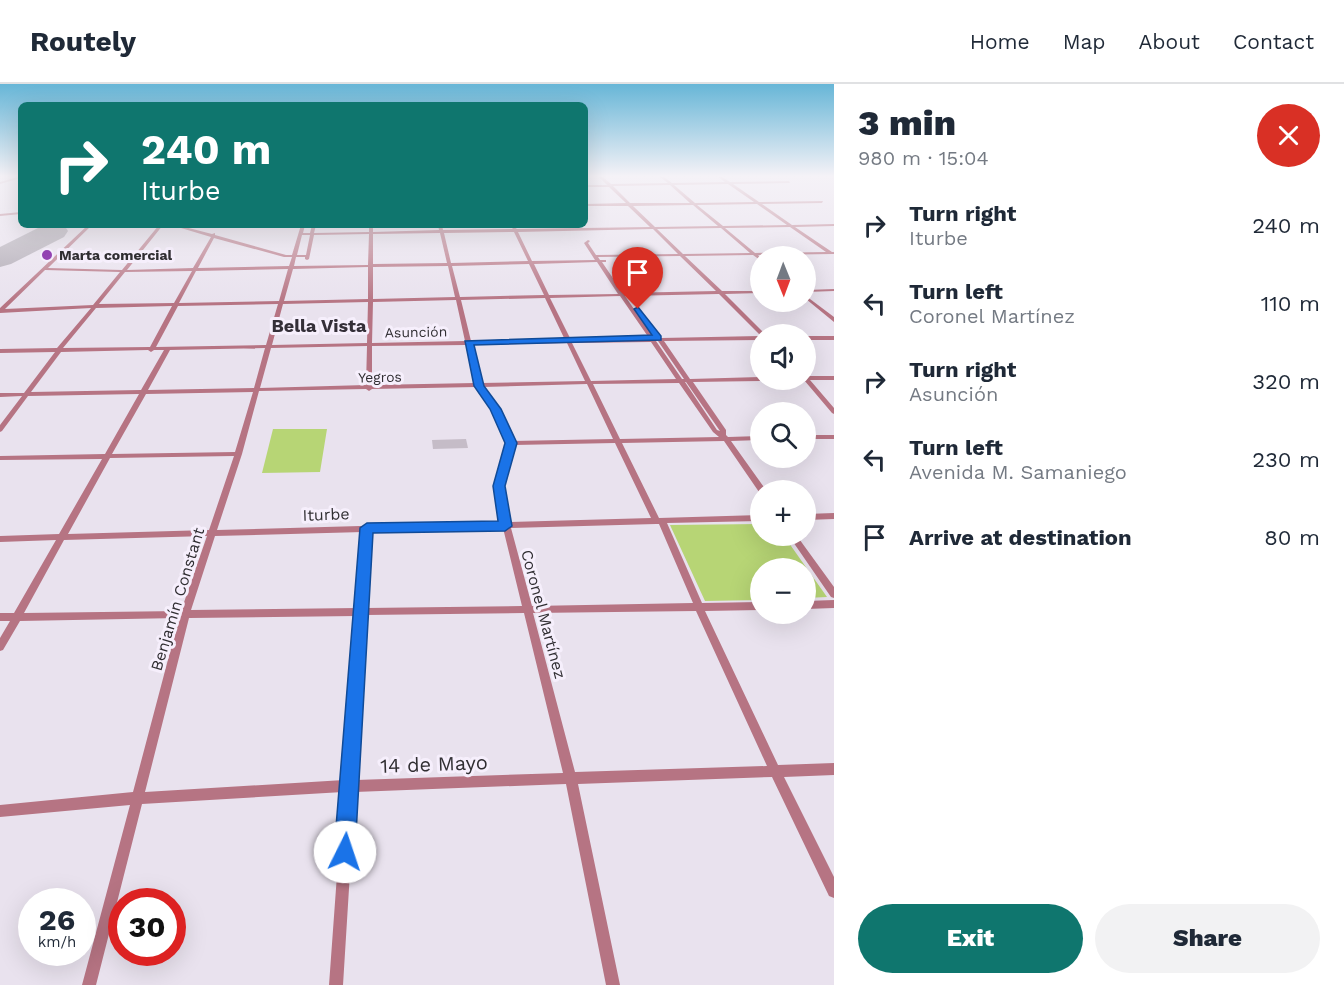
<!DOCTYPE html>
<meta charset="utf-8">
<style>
body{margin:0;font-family:"Work Sans",sans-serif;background:#f2f2f3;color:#1f2937;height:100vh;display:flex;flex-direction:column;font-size:22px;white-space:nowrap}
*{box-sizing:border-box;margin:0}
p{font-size:20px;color:#747a83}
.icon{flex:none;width:33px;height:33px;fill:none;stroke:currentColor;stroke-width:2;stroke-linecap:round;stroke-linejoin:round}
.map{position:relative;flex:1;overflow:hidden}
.details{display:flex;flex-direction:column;background:#fff;width:510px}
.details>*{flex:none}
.banner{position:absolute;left:18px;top:18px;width:570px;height:126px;border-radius:9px;box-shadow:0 6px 24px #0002;background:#0f766e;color:#fff;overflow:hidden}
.needle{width:39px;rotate:179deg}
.fabs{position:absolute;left:750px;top:162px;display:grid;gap:12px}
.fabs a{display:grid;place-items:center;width:66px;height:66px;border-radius:50%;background:#fff;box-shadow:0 6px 24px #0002;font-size:30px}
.speed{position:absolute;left:18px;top:804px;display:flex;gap:12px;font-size:30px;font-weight:700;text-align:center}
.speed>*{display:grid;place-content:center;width:78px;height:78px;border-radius:50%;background:#fff;box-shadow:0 6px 24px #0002;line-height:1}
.speed small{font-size:15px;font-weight:400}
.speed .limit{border:9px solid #d22;background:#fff;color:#111}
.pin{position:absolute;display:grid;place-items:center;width:51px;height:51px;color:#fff;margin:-62px -26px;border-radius:50% 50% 50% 0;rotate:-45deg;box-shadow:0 0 6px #0007}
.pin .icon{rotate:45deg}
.me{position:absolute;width:66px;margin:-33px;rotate:4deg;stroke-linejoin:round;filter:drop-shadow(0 0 4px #0008)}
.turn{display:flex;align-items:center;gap:21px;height:126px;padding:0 24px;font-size:27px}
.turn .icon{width:78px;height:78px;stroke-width:2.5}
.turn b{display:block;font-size:42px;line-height:51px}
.round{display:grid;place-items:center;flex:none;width:63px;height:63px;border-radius:32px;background:#f2f2f3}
.overview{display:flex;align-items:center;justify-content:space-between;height:102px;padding:0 24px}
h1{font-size:36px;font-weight:800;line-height:45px}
.button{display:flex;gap:12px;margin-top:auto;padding:12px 24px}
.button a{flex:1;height:69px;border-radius:36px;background:#0f766e;color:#fff;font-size:24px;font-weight:800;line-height:69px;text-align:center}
.button a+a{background:#f2f2f3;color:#1f2937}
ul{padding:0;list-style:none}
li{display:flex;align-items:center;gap:18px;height:78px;padding:0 24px}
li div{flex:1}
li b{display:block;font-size:22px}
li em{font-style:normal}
header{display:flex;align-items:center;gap:36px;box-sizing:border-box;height:84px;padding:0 30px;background:#fff;border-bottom:2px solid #e0e1e3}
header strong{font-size:28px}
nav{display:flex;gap:33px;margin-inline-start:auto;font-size:21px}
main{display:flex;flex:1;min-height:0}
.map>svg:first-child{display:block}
</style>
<header>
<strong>Routely</strong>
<nav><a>Home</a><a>Map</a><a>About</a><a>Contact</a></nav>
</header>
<main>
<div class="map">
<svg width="834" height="901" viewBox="0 0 834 901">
<rect width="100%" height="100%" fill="#e9e2ee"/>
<path fill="#ded3e6" d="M48 141 70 144 0 182V165Z"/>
<path fill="#b7d575" d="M273 345H327L320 388 262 389Z
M760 440V452H784L827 513 806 514V484H760V516L705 517 670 441Z"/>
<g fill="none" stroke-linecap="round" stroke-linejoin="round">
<path fill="#aea8b2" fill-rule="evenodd" d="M44 141H64L68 147 64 153 11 180 0 183V163Z"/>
</g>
<path fill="#c5bcc7" d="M466 355 468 364 433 365 432 356Z"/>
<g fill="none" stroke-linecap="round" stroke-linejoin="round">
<path fill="#b67483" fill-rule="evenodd" d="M18 93H21V94L0 100V98Z
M599 93H603L611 100 668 99 660 93H664L672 99 725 98 718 93H722L730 98 789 97 790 99 733 100 759 118 823 117 822 119 762 120 792 141 834 140V142L795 143 832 168H834V170L758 171 760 173V176L753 171 685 172 722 207H760V209L725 210 765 250 760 251 719 210 625 212 654 254H656L654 252 657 250 661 254 760 252V256L664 257 690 295 760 293V296H763L760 297 693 298 726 346V351L728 353 760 352V356L731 357 766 406 759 408 724 357 622 359 659 434 760 431V437L667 439 702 519 760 518V526L705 527 778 681 834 679V691L784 693 834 793V814L829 812 772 693 578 700 620 901H606L566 700 355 708 343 901H329L343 708 142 720 96 901H82L130 721 0 733V721L133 708 179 534 20 537 3 566 0 567V554L10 537H0V529H14L56 456 0 458V452L59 450 102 375 0 376V372L105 370 139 310 28 312 2 347 0 348V341L22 312 0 313V309H24L55 268 0 269V265L57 264 91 224 0 229V224L88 141H92L48 184 122 186 159 141H163L127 186 193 184 211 153 171 141H177L212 150 215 149V151L286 171H292L301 141H305L303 149H310L312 141H316L314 149 369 148V141H373V148L439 146 438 141H442L443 146 513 145 512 144 514 143 517 145 650 143 628 122H585V120L626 119 609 103H585V101H607ZM728 100 754 118 695 119 674 101ZM670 101 690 119H630L613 102ZM757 120 787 141 723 142 697 121ZM693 121 718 142 655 143 633 122ZM790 143 826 168 755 169 725 144ZM721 144 750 169 683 170 657 145ZM653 145 678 170 596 171 588 159 590 157 588 156 584 159 595 176 532 177 518 148ZM514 148 528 177 451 179 444 149ZM440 149 447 179 373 180V150ZM369 150 368 181 294 182 296 173H305V175L307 176 309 175 314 151ZM302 151H310L306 171H297ZM214 154 284 173H292L289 182 198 184ZM680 172 716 207 623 209 602 178H606V176H600L598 173ZM597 178 618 210 549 211 534 180ZM529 180 544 211 460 213 452 182ZM448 182 455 213 373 215V183ZM368 183V215L284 217 293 185ZM288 185 279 217 179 219 196 187ZM45 186 120 188 93 221 5 225ZM192 187 174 219 99 220 125 188ZM620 212 649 254 571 256 550 214ZM545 214 565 256 471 257 461 216ZM456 216 465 257 372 259 373 218ZM368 218 367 259 272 261 283 220ZM278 220 266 261 156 263 178 222ZM172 222 150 263 63 264 96 224ZM656 257H658L684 295H682ZM651 258 676 295 591 297 572 259ZM567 259 585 297 481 299 472 261ZM466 261 475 299 372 301V262ZM367 262 366 301 260 304 271 264ZM265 264 254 304 148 306 170 266ZM148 266 151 268 154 266H164L141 306 31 308 61 268ZM685 298H686L720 347 717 346ZM679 299 713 348 719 353 620 355 593 300ZM587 300 613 355 513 357 498 325 483 303ZM476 303 492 325 508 359 496 395 497 419 502 438 217 446 242 370 259 307 366 305 369 307 372 305ZM253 308 235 368 112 370 146 310ZM615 359 651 434 510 438 505 419 504 395 514 361ZM234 372 209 446 68 450 110 374ZM656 440H659L693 519 532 522 511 444ZM503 444 522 522 366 524 371 448ZM363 448 357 524 191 526 215 452ZM207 452 181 527 24 529 64 456ZM696 527 767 682 575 688 533 529ZM524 529 563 689 356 696 366 531ZM356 532 344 696 145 708 189 534Z
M21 128V130L0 132V130Z
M834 205V207L806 208V206Z
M806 212 834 233V238L806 215Z
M806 252H834V256H806Z
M806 292H834V296H810L834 324V330L832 329 804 296H806Z
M806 351H834V355H806Z
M834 429V435L806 436V430Z
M789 452H797L834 503V514L831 513Z
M834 516V524L806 525V517Z"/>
</g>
<linearGradient id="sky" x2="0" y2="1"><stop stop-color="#67b6d7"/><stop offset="0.42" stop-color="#f5f2f7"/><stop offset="1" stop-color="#f5f2f7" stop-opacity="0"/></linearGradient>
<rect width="834" height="219" fill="url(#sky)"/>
<path fill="#1a73e8" stroke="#114b97" stroke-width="1.5" d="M638 223 661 252V256L474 261 484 302 501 325 517 359 505 402 512 442 505 447 373 449 355 768 352 776 345 779 337 776 334 768 360 444 367 439 498 437 493 402 505 359 490 325 474 302 465 257 652 251 634 225Z"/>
<circle fill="#9444b3" stroke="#f6effc" stroke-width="2" cx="47" cy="171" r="6"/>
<g text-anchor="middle" stroke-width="6" stroke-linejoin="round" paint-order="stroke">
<g font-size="14" font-weight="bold" fill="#302e32" stroke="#f6effc" text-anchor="start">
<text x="59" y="176">Marta comercial</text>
</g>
<g font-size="14" fill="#302e32" stroke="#f6effc">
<text transform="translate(416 248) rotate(-1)" y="5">Asunción</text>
<text transform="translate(380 293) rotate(-1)" y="5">Yegros</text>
</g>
<g font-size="16" fill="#302e32" stroke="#f6effc">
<text transform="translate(326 430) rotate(-2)" y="6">Iturbe</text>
<text transform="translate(177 515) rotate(-73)" y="6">Benjamín Constant</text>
<text transform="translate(544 530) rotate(75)" y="6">Coronel Martínez</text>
</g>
<g font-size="18" font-weight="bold" fill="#342f38" stroke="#f6effc">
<text x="319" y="248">Bella Vista</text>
</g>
<g font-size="20" fill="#302e32" stroke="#f6effc">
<text transform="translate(434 680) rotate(-2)" y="7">14 de Mayo</text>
</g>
</g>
</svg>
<div class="fabs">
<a><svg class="needle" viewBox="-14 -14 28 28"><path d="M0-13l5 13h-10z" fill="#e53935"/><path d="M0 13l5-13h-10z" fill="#747a83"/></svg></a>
<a><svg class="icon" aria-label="sound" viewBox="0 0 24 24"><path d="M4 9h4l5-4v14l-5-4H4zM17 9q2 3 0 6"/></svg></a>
<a><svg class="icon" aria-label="search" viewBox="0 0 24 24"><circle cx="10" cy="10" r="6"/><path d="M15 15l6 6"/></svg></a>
<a>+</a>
<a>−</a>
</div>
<div class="speed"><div>26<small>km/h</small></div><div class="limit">30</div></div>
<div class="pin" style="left:638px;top:225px;background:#d93025"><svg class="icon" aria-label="arrive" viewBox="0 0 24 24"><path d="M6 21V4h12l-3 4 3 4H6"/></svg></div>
<svg class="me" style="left:345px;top:768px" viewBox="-20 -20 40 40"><circle r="19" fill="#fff"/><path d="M0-13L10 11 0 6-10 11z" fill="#1a73e8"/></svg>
<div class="banner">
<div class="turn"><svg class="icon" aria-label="right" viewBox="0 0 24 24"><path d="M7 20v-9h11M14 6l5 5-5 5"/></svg><div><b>240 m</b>Iturbe</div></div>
</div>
</div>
<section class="details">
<div class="overview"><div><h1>3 min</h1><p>980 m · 15:04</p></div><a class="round" style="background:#d93025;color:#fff"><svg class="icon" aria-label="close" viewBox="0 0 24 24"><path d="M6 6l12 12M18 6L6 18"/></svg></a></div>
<ul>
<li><svg class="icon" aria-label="right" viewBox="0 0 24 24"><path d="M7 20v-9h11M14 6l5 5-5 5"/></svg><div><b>Turn right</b><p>Iturbe</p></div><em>240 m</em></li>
<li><svg class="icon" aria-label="left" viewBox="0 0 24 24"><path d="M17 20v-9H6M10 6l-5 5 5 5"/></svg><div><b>Turn left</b><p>Coronel Martínez</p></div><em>110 m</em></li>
<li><svg class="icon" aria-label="right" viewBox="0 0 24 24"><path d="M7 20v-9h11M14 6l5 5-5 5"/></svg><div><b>Turn right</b><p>Asunción</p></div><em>320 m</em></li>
<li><svg class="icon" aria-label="left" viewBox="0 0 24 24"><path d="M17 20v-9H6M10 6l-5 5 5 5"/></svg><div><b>Turn left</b><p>Avenida M. Samaniego</p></div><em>230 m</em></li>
<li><svg class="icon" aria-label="arrive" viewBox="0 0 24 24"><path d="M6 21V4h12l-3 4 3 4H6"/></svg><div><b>Arrive at destination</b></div><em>80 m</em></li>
</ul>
<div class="button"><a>Exit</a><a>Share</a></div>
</section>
</main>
